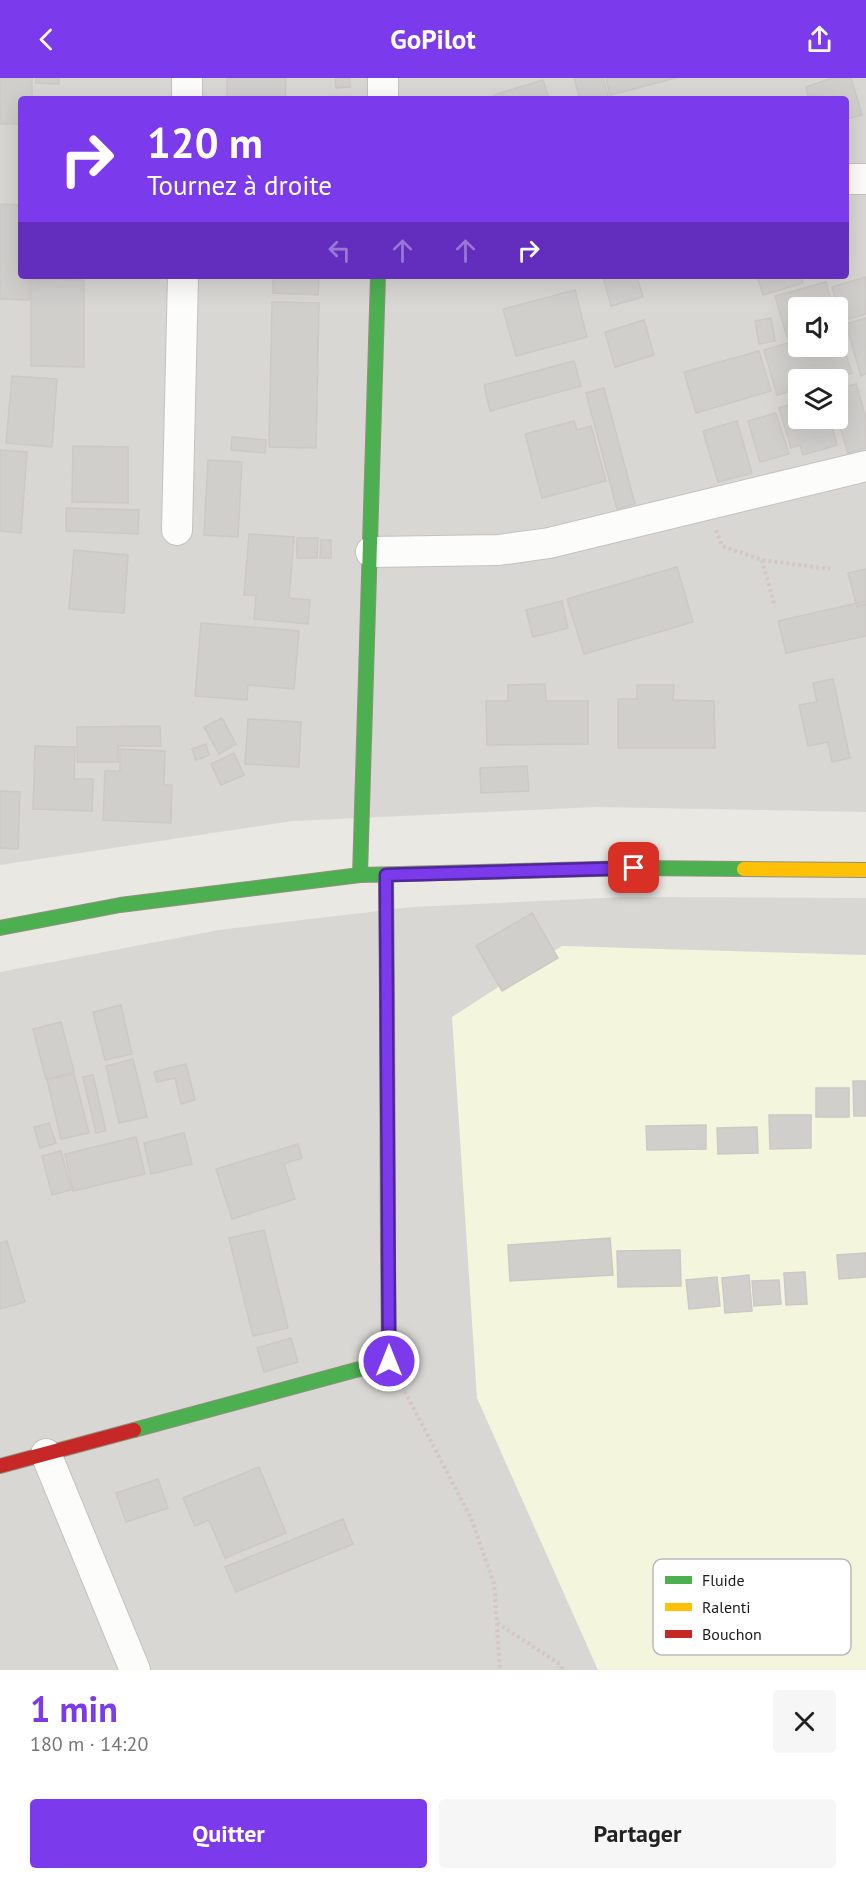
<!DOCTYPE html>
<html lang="fr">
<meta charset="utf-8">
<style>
body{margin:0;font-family:"PT Sans",sans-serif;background:#f6f6f6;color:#222;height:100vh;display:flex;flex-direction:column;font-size:22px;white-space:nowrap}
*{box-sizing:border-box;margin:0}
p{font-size:20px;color:#767676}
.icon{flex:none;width:33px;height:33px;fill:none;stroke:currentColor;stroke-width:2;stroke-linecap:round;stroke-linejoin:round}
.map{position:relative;height:1592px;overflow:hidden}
.sheet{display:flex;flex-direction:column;background:#fff;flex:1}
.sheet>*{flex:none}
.hud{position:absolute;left:18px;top:18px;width:831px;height:183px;border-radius:6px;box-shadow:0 6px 24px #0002;background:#7c3aed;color:#fff;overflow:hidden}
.tools{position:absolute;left:788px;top:219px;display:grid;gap:12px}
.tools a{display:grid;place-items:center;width:60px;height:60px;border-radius:6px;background:#fff;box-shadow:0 6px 24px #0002;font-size:30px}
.pin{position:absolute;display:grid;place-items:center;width:51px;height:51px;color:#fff;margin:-26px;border-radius:12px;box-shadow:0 3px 9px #0006}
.me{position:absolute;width:66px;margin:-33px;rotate:0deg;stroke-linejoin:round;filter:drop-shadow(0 0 4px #0008)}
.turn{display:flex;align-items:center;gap:21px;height:126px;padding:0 30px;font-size:27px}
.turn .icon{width:78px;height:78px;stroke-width:2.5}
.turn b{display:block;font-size:42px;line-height:51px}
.lanes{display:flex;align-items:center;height:57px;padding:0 30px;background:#0003;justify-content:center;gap:30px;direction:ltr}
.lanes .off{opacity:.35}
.round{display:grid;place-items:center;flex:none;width:63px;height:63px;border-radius:6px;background:#f6f6f6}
.summary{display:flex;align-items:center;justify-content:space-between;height:102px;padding:0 30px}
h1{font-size:36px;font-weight:800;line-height:45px;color:#7c3aed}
.cta{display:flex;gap:12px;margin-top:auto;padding:12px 30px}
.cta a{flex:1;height:69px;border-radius:6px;background:#7c3aed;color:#fff;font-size:24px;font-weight:800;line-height:69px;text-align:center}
.cta a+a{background:#f6f6f6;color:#222}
header{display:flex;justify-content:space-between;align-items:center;height:78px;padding:0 30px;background:#7c3aed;color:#fff;font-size:27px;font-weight:800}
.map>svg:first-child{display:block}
</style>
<header><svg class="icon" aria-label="back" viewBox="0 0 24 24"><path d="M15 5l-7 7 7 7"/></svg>GoPilot<svg class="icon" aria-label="share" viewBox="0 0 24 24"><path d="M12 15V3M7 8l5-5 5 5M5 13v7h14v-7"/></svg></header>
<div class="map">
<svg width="866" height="1592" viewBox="0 0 866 1592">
<rect width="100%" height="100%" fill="#e9e8e3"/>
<path fill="#d8d7d4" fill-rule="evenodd" d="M0 0H866V734L597 729 293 743 0 787ZM21 21H846V198H21ZM798 230H837V268H798ZM798 302H837V340H798Z
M624 819 866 820V1592H0V894L219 852 412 829Z"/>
<path fill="#f3f5dc" d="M562 868 866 877V1592H598L477 1320 452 939Z"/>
<path fill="#d1cfcc" stroke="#ccc9c5" stroke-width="1.5" d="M0 0H32V21H21V46H0Z
M36 0H59V6L36 5Z
M227 0H286L285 21 227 19Z
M335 0H350V9L336 10Z
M574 0H603L609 21H580Z
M606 0H676L610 17Z
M832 0H851L862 37 846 41V21H809L806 9Z
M543 2 549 21H495L494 17Z
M0 126 21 127V198H29V222L0 221Z
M273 198H319L318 217 273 215Z
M603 198H637L643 219 611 228Z
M757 198H801L803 205 763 217Z
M866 199V236L841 243 832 209Z
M31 201 84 202V289L31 288Z
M826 204 833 230H798V256L787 259 775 218Z
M575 212 587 259 516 278 503 231Z
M272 224 319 225 316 370 269 369Z
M771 240 775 263 759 266 755 243Z
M866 240V296L861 298 846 246Z
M644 242 654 277 615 289 605 254Z
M837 251 852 295 829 302H798V311L777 317 764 272 798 262V268H837Z
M759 273 771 313 696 335 684 294Z
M574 283 581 308 490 333 484 307Z
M12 298 57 301 52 369 6 365Z
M856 306 866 340V370L848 375 837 339V311Z
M604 310 635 426 617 431 586 315Z
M798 324V340H830L837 367 803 377 800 367 791 370 779 330Z
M776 335 789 376 760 384 748 343Z
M574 343 577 352 591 348 606 403 542 420 525 356Z
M737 343 752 395 718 404 703 353Z
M232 359 266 362 265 375 231 372Z
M73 368 128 369V425L72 424Z
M0 372 27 374 21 455 0 453Z
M208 382 242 384 238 459 204 457Z
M66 430 139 432 138 456 66 453Z
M249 456 294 459 289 520 310 522 308 546 254 541 256 517H244Z
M297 460H318L317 480H297Z
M321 462H331V480H320Z
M74 472 128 477 124 535 69 531Z
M677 489 693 544 584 576 567 521Z
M866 491V526L857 529 848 495Z
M562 523 568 550 533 559 526 532Z
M866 523V558L786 575 778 543Z
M201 545 299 553 294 611 248 607 247 622 195 618Z
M833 601 850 680 832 684 828 664 808 668 799 627 817 624 813 605Z
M545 606 546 623H588V666L487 667 486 623H508V607Z
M637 607H674L673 622 714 623 715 670H618V621H637Z
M222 640 236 666 219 676 204 649Z
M248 641 301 644 299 689 245 686Z
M160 648 161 668H118V684H77V649Z
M206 666 209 677 196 682 192 671Z
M35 668 75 669 74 701H93L92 733 33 731Z
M120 671 165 673 164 707H172L171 745 103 742 105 693H120Z
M234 675 244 697 221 707 211 686Z
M527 688 529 713 481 715 480 690Z
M0 713 20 714 18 771 0 770Z
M532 835 558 880 502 913 476 868Z
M121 927 132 976 105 982 93 934Z
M61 944 74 994 46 1001 33 951Z
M133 981 147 1039 119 1045 106 988Z
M186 986 195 1022 181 1026 175 1000 157 1004 154 994Z
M74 996 89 1055 61 1061 47 1002Z
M93 997 106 1053 96 1055 83 999Z
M853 1003H866V1038H854Z
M816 1010H849V1039H816Z
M769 1037H811V1070L770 1071Z
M49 1045 56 1065 40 1070 34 1049Z
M706 1047V1071L647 1072 646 1048Z
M757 1049 758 1075 718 1076 717 1050Z
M184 1055 192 1086 151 1096 144 1065Z
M136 1059 145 1096 73 1113 65 1076Z
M298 1066 302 1080 284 1086 295 1121 232 1141 216 1091Z
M61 1073 71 1112 52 1117 42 1078Z
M264 1152 288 1250 253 1258 229 1160Z
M610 1160 613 1197 510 1203 508 1167Z
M7 1163 25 1224 0 1231V1165Z
M680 1172 681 1208 618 1209 617 1173Z
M866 1175V1199L839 1201 837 1177Z
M805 1194 807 1226 786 1227 784 1195Z
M749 1197 752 1233 725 1235 722 1200Z
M717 1199 720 1228 689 1231 686 1202Z
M779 1202 781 1226 754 1228 752 1203Z
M291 1260 298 1284 264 1294 257 1270Z
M259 1389 286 1455 225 1480 209 1442 195 1448 183 1420Z
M158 1401 168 1430 126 1444 116 1415Z
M343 1441 353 1466 236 1514 225 1489Z"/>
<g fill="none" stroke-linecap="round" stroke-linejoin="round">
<g stroke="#c2c2bf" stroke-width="32">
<path id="street" d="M187 21V0
M383 21V0
M846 101H866
M177 452 183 198
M371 474 499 472 549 465 866 388
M46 1376 135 1592"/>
</g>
<g stroke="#8f927c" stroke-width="16">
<path id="fast" d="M360 797 378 198
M386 797 387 920
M0 850 120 827 360 797 634 790 744 791
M134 1352 389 1283 388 1175"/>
</g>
<g stroke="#8f927c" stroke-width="16">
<path id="slow" d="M744 791 866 792
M387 920 388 1175"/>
</g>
<g stroke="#8f927c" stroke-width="16">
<path id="jam" d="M0 1388 134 1352"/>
</g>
<path stroke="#d5c7c3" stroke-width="4" stroke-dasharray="3 3" stroke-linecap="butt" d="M716 452 722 468 762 482 830 491
M762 482 775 529
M402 1308 471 1440 494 1506 500 1592
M497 1545 561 1587 563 1592"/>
<use href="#street" stroke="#fcfcfb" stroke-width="30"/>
<use href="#fast" stroke="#4caf50" stroke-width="14"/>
<use href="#slow" stroke="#ffc107" stroke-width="14"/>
<use href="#jam" stroke="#c62828" stroke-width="14"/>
</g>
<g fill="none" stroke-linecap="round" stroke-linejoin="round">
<g stroke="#51269a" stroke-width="15">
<path id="route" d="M389 1283 386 797 634 790"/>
</g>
<use href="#route" stroke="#7c3aed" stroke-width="10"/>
</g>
<rect x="653" y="1481" width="198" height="96" rx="9" fill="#fff" stroke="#bbb" stroke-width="1.5"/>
<rect x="665" y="1498" width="27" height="8" fill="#4caf50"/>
<rect x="665" y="1525" width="27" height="8" fill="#ffc107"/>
<rect x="665" y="1552" width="27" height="8" fill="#c62828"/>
<g font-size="16" fill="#1b1b1b">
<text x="702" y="1508">Fluide</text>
<text x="702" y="1535">Ralenti</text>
<text x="702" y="1562">Bouchon</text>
</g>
</svg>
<div class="tools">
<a><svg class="icon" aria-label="sound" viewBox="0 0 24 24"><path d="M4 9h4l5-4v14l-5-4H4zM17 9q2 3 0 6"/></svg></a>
<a><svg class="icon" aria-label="layers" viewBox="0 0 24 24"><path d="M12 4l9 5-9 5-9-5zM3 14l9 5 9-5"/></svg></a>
</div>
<div class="pin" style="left:634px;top:790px;background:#d93025"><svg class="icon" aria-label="arrive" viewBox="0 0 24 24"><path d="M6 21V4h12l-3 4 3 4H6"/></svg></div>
<svg class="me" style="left:389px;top:1283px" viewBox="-20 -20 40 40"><circle r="17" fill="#7c3aed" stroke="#fff" stroke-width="3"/><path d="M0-11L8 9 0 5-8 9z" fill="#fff"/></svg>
<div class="hud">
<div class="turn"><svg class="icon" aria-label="right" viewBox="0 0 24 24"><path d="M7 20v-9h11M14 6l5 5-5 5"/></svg><div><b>120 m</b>Tournez à droite</div></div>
<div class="lanes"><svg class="icon off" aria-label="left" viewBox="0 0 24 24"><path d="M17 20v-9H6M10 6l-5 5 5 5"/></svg><svg class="icon off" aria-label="ahead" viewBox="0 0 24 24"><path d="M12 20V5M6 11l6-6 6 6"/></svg><svg class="icon off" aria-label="ahead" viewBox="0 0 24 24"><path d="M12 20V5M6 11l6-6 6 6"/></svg><svg class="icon" aria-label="right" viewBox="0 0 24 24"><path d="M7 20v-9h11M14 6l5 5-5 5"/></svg></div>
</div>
</div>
<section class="sheet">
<div class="summary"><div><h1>1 min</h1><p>180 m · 14:20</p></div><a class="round"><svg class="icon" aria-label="close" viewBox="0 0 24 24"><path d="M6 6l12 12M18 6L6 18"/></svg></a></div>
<div class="cta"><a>Quitter</a><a>Partager</a></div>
</section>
